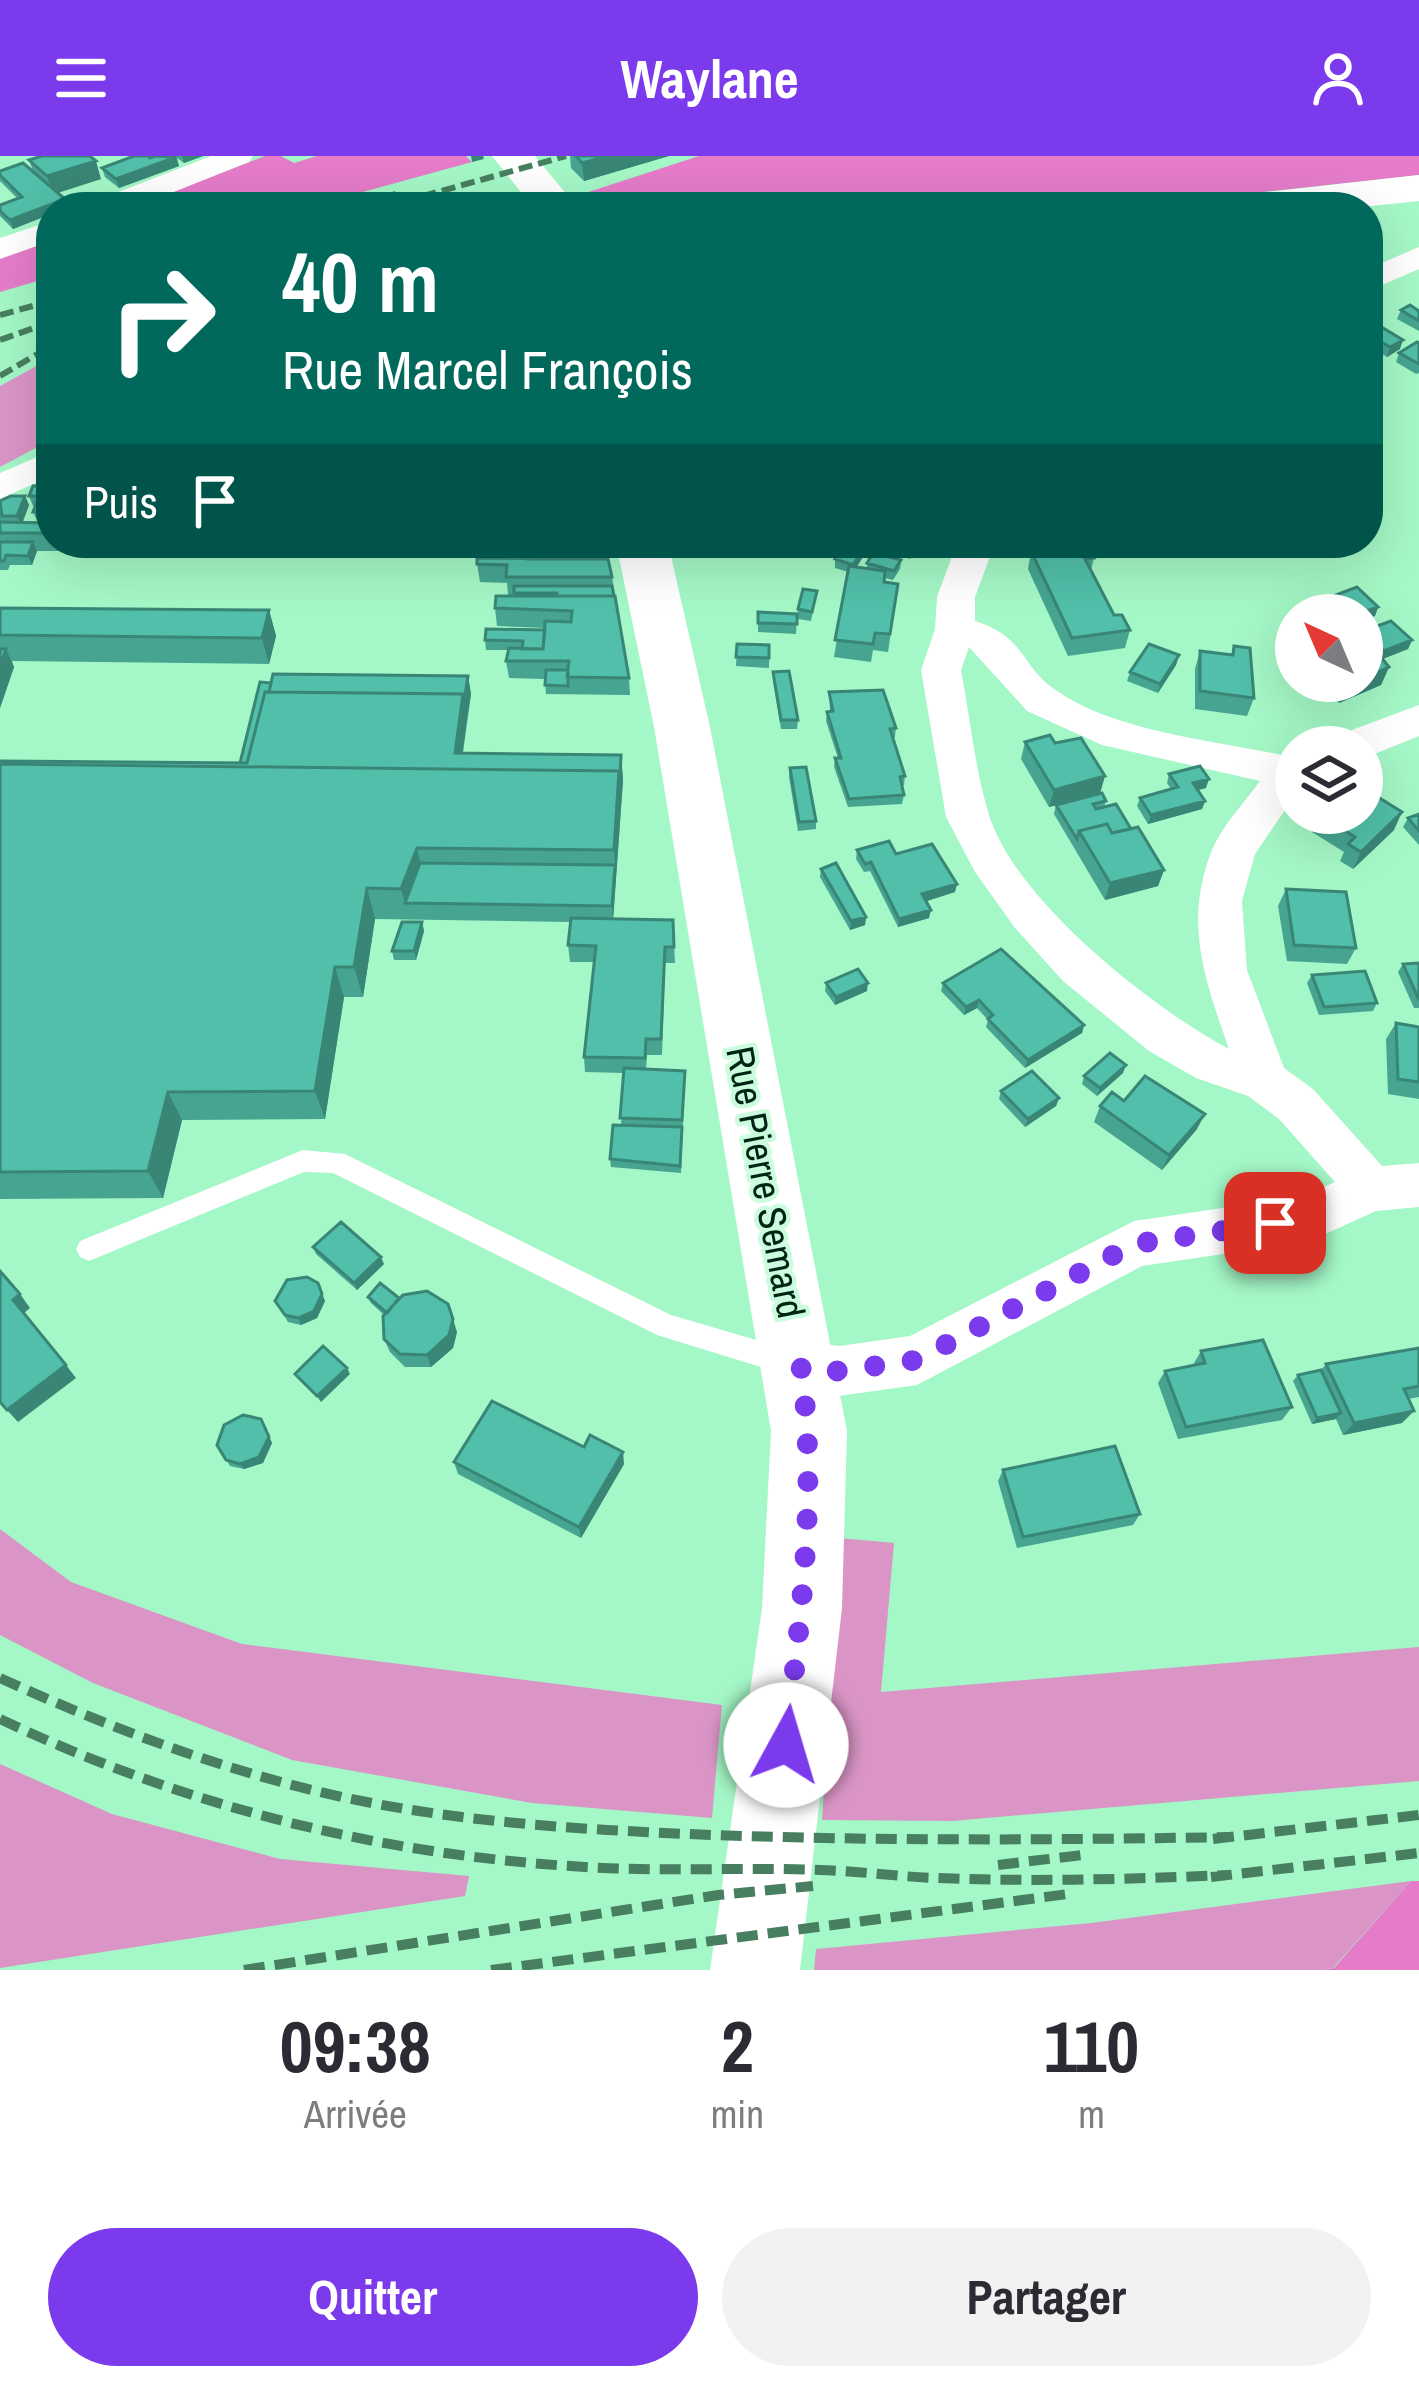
<!DOCTYPE html>
<html lang="fr">
<meta charset="utf-8">
<style>
body{margin:0;font-family:"Archivo Narrow",sans-serif;background:#f2f2f3;color:#2b2b33;height:100vh;display:flex;flex-direction:column;font-size:45px;white-space:nowrap}
*{box-sizing:border-box;margin:0}
p{font-size:39px;color:#7c7c81}
.icon{flex:none;width:66px;height:66px;fill:none;stroke:currentColor;stroke-width:2;stroke-linecap:round;stroke-linejoin:round}
.map{position:relative;height:1814px;overflow:hidden}
.drawer{display:flex;flex-direction:column;background:#fff;flex:1}
.drawer>*{flex:none}
.banner{position:absolute;left:36px;top:36px;width:1347px;height:366px;border-radius:48px;box-shadow:0 12px 48px #0002;background:#00695c;color:#fff;overflow:hidden}
.needle{width:78px;rotate:316deg}
.tools{position:absolute;left:1275px;top:438px;display:grid;gap:24px}
.tools a{display:grid;place-items:center;width:108px;height:108px;border-radius:50%;background:#fff;box-shadow:0 12px 48px #0002;font-size:60px}
.pin{position:absolute;display:grid;place-items:center;width:102px;height:102px;color:#fff;margin:-51px;border-radius:24px;box-shadow:0 6px 18px #0006}
.me{position:absolute;width:132px;margin:-66px;rotate:6deg;stroke-linejoin:round;filter:drop-shadow(0 0 9px #0008)}
.turn{display:flex;align-items:center;gap:42px;height:252px;padding:0 48px;font-size:54px}
.turn .icon{width:156px;height:156px;stroke-width:2.5}
.turn b{display:block;font-size:84px;line-height:102px}
.then{display:flex;align-items:center;height:114px;padding:0 48px;background:#0003;gap:24px;font-size:45px}
.eta{display:flex;justify-content:space-evenly;align-items:center;height:204px;text-align:center}
.eta b{font-size:72px;font-weight:800;line-height:84px}
.primary-button{display:flex;gap:24px;margin-top:auto;padding:24px 48px}
.primary-button a{flex:1;height:138px;border-radius:72px;background:#7c3aed;color:#fff;font-size:48px;font-weight:800;line-height:138px;text-align:center}
.primary-button a+a{background:#f2f2f3;color:#2b2b33}
header{display:flex;justify-content:space-between;align-items:center;height:156px;padding:0 48px;background:#7c3aed;color:#fff;font-size:54px;font-weight:800}
.map>svg:first-child{display:block}
</style>
<header><svg class="icon" aria-label="menu" viewBox="0 0 24 24"><path d="M4 6h16M4 12h16M4 18h16"/></svg>Waylane<svg class="icon" aria-label="person" viewBox="0 0 24 24"><circle cx="12" cy="8" r="4"/><path d="M4 21q1-7 8-7t8 7"/></svg></header>
<div class="map">
<svg width="1419" height="1814" viewBox="0 0 1419 1814">
<rect width="100%" height="100%" fill="#a4f7c6"/>
<path fill="#da95c6" d="M51 202V284L0 311V230Z
M0 1373 71 1426 242 1488 722 1549 712 1662 532 1647 292 1604 93 1527 0 1479Z
M840 1382 894 1387 881 1536 1419 1491V1625L952 1665 822 1664Z
M0 1608 112 1658 280 1703 469 1720 465 1740 0 1812Z
M1411 1725 1333 1812 1321 1814H814L816 1793 1091 1767Z"/>
<path fill="#e57cca" d="M265 0H281L294 7 317 0H466L472 6 308 51H130Z
M699 0H1419V19L1127 51H577L570 42Z
M51 81V121L0 136V100Z
M1411 1725H1419V1814H1321L1334 1812Z"/>
<g fill="none" stroke-linecap="round" stroke-linejoin="round">
<path fill="#fff" fill-rule="evenodd" d="M303 994 345 998 671 1159 787 1193 797 1197 800 1206 797 1215 787 1219 657 1179 333 1017 304 1016 89 1105 80 1101 76 1093 80 1085Z"/>
<path fill="#fff" fill-rule="evenodd" d="M211 0H253L249 6 136 51H94L98 44Z
M51 65V85L0 103V82Z
M1419 91V113L1368 135V113Z
M51 295V320L0 343V317Z
M957 387H995L975 441V465C1027 481 1020 511 1057 535 1116 576 1217 585 1287 600L1296 598V638L1255 698 1242 745 1247 814 1284 912 1313 933 1382 1010 1419 1007V1051L1376 1055 1310 1085 1142 1110 917 1229 839 1240 782 1229 774 1211 782 1193 801 1186 839 1190 910 1180 1134 1065 1304 1040 1335 1026 1279 963 1248 940 1196 922 1149 895 1063 825 1015 772 975 716 946 661 921 514 935 473 937 441ZM969 491 1027 555 1102 589 1260 625C1244 647 1222 670 1212 694 1183 766 1205 825 1229 893 1152 852 1016 745 989 659 975 613 970 561 961 514Z
M1419 549V580L1362 603V591H1330L1336 580Z"/>
<path fill="#fff" fill-rule="evenodd" d="M492 0H535L577 51H533Z
M1419 19V45L1362 51H1228L1234 42 1249 38Z
M616 387H668L710 571 847 1275 842 1452 800 1814H710L762 1452 771 1275 654 571Z"/>
<path stroke="#477f60" stroke-width="6" stroke-dasharray="14 6" stroke-linecap="butt" d="M350 51 396 38
M384 51 566 0
M0 159 51 145
M0 184 51 166
M0 220 51 190"/>
<path stroke="#477f60" stroke-width="10" stroke-dasharray="21 10" stroke-linecap="butt" d="M0 1522C110 1572 224 1615 342 1641 463 1667 588 1674 712 1679 884 1685 1057 1684 1229 1681
M0 1563C186 1651 380 1699 585 1711 663 1716 742 1711 820 1714 860 1715 899 1721 938 1722 1035 1726 1131 1723 1228 1719
M1213 1683 1419 1659
M998 1709 1082 1699
M1211 1721 1419 1697
M244 1814 718 1739 813 1730
M491 1814 1068 1738"/>
</g>
<path fill="#46a491" d="M134 0H203L184 7 177 2 179 10 119 32 105 21 102 12Z
M570 0H669L584 25 571 12Z
M29 4 101 23 58 37 65 43 68 51H51V58L13 73 0 60V49L18 43 0 25V15H33Z
M1401 154 1419 155V175L1397 163Z
M1368 163 1400 193 1387 201 1379 196 1368 199Z
M1419 187V217L1416 218 1396 206 1399 197Z
M51 330V366L37 365 33 356 36 350H33L29 340Z
M25 340 29 349 23 366 51 367V387H64L61 395H37L32 409H10L8 414H0V345Z
M495 387H577L576 393 612 421 629 522 630 539 546 538 545 523 509 522 506 505 508 494H486L485 484 545 474V472L497 470 495 452 514 439H508L507 427 480 426 477 408 516 403 496 401Z
M846 387H919L910 403 862 389 865 390 864 399 857 411 867 412V407L901 404 900 413 893 424 885 422 884 426 898 428 888 496 873 494 871 506 834 501 848 416 835 412V403Z
M1034 387H1080L1094 402 1091 414 1114 459 1130 474 1125 492 1068 500 1028 413 1031 395 1042 394 1033 392Z
M817 435 811 465 798 463V453Z
M1325 443 1378 451 1375 460 1329 459 1321 452Z
M0 452 269 454 276 480 269 508 12 505 14 511 0 552Z
M758 456 797 458 796 478 758 476Z
M1363 475 1412 484 1408 493 1382 503 1389 511 1381 529 1339 547 1315 525H1362Z
M737 488 769 489V512L736 510Z
M1234 490 1254 542 1247 560 1195 553V513L1200 495 1231 499Z
M1179 499 1176 509 1158 537 1127 525 1130 516Z
M773 516 798 564 797 573H781L773 525Z
M468 520 471 538 463 597 621 599 623 624 613 762 673 764 675 807H665L662 899H647L646 913 685 915 681 1017 611 1011 610 1003 621 969 624 917 585 916 584 901 594 806H570L568 789 571 766 375 763 363 841H344L325 963 182 964 163 1042 0 1043V605L240 607Z
M829 536 896 572 895 581 893 582 905 620 904 629H902L904 639 902 648 848 651 834 611 835 602H838L826 565 827 556 830 555Z
M1025 586 1055 587 1106 645 1104 651 1131 673 1164 714 1158 730 1105 744 1054 658 1056 649 1049 651 1021 603Z
M790 612 816 665V673L798 675 789 621Z
M1169 618 1206 632 1198 634 1205 645 1202 653 1148 668 1137 650 1140 642 1171 633 1167 627Z
M1419 658V689L1403 671 1408 662Z
M1320 659 1394 674 1353 713 1340 705 1344 696 1312 676Z
M857 694 896 698 955 736 926 745 929 762 898 771 870 715 864 716 856 703Z
M821 713 866 761 865 769 850 774 820 721Z
M1286 733 1356 792 1347 808 1287 805 1278 750Z
M422 766 424 775 416 804H394L392 795Z
M1419 807V852H1414L1398 816 1403 808Z
M1312 819 1377 847 1373 855 1319 859 1307 827Z
M826 827 867 835 835 849 825 835Z
M943 827 1084 869 1082 877 1025 912 986 871 988 864 977 852 964 859 941 835Z
M1396 867 1419 871V943L1388 938 1386 883Z
M1123 917 1097 940 1082 928 1084 920Z
M1001 935 1059 942 1056 950 1025 971 999 943Z
M1124 945 1197 973 1162 1014 1094 966 1100 950Z
M313 1091 384 1108 357 1134 316 1098Z
M318 1127 325 1145 317 1162 301 1169 288 1166 275 1145Z
M368 1141 399 1142 457 1176 453 1192 431 1211H405L390 1196 384 1183V1159L371 1147Z
M1419 1192V1241L1408 1243 1402 1267 1343 1279 1336 1263 1312 1268 1293 1225 1298 1219 1321 1214 1326 1208Z
M1201 1195 1292 1251 1282 1264 1178 1283 1158 1227 1165 1215 1193 1209Z
M261 1263 272 1287 263 1307 244 1313 230 1310 217 1289Z
M584 1291 624 1308 581 1382 458 1318 454 1306Z
M1003 1314 1140 1358 1133 1369 1017 1392 998 1325Z"/>
<path fill="#398676" d="M150 0 176 1 179 10 119 32 116 23 153 9Z
M182 0H203L184 7Z
M471 0H483L484 3 472 6Z
M607 0H669L584 25 582 7Z
M96 5 101 23 53 38 47 20Z
M65 43 68 51H51V58L13 73 10 64Z
M1403 184 1400 193 1387 201 1390 191Z
M1383 187 1379 196 1368 199V191Z
M25 340 29 349 21 369 17 360Z
M33 386 37 395 32 409 28 400Z
M916 387H919L918 390 910 403 911 394Z
M865 390 864 399 852 418 853 409Z
M1378 451 1375 460 1362 465V459H1356Z
M269 454 276 480 269 508 262 482Z
M1412 484 1408 493 1380 504 1384 495Z
M6 493 14 511 0 552V510Z
M1179 499 1176 509 1158 537 1160 528Z
M1389 511 1381 529 1339 547 1346 530 1362 525V523Z
M468 520 471 538 467 563 464 546Z
M463 538 467 563 459 622 455 597Z
M621 599 623 624 613 766 612 750 615 709 614 694Z
M1105 620 1100 638 1049 651 1054 634Z
M1209 623 1206 632 1190 636 1193 627Z
M1205 645 1202 653 1148 668 1151 659Z
M1402 656 1394 674 1353 713 1361 696Z
M417 692 424 723 405 747 401 733Z
M1164 714 1158 730 1105 744 1110 727Z
M957 728 955 736 921 747 922 738Z
M367 732 375 763 363 841 354 811Z
M931 754 929 762 898 771 899 763Z
M866 761 865 769 850 774 851 765Z
M422 766 424 775 416 804 414 795Z
M335 811 344 841 325 963 315 935Z
M868 827 867 835 835 849 836 841Z
M979 844 977 852 964 859 966 851Z
M1084 869 1082 877 1025 912 1028 904Z
M1126 909 1123 917 1097 940 1100 932Z
M168 936 182 964 163 1042 148 1015Z
M1059 942 1056 950 1025 971 1028 963Z
M1205 958 1197 973 1162 1014 1169 999Z
M381 1101 384 1108 357 1134 354 1127Z
M20 1138 30 1152 23 1158 13 1144Z
M322 1138 325 1145 317 1162 301 1169 298 1162Z
M453 1163 457 1176 453 1192 431 1211 427 1199Z
M66 1209 76 1222 18 1266 7 1254Z
M347 1212 350 1218 321 1246 317 1240Z
M1414 1255 1402 1267 1343 1279 1354 1267Z
M1341 1257 1336 1263 1312 1268 1317 1262Z
M261 1263 272 1287 263 1307 244 1313 240 1308Z
M623 1296 624 1308 581 1382 579 1371Z"/>
<path fill="#51bfa9" stroke="#398676" stroke-width="3" d="M42 0H90L96 5 47 20 29 4Z
M134 0H148L150 2 155 0 176 1 116 23 102 12Z
M576 0H607L582 7Z
M23 7 65 43 10 64 0 55V49L22 41 0 19V15Z
M1410 149 1419 155V165L1401 154Z
M1368 163 1403 184 1390 191 1383 187 1368 191Z
M1417 186 1419 187V208L1399 197Z
M33 330H51V356H33L39 340H29Z
M11 340H25L17 360H2L0 345Z
M0 366 51 367V377H0Z
M0 386H33L28 400 6 399 4 405H0Z
M495 387H575V393H606L607 403H528L529 397H516V392H494Z
M846 387 865 390 853 409 835 403Z
M887 387H916L911 394Z
M1086 388 1094 402 1085 403 1114 459H1122L1130 474 1072 482 1031 395Z
M873 397 901 404 894 415 867 407Z
M477 402 608 403 612 421H506L507 409 477 408Z
M849 410 885 415 884 426 898 428 890 478 875 477 873 488 835 484Z
M514 430H612L614 440H557V437H514Z
M1357 431 1378 451 1356 459H1342L1325 443Z
M803 433 817 435 812 456 798 453Z
M496 440H615L629 522 567 521 569 505H506L509 492 543 493 545 465 571 466 572 455 495 452Z
M0 452 269 454 262 482 0 479Z
M758 456 797 458V468L758 467Z
M1391 465 1412 484 1384 495 1363 475Z
M486 473 545 474 543 493H522L523 485 485 484Z
M1362 478 1389 511 1362 523Z
M737 488 769 489V502L736 501Z
M1149 488 1179 499 1160 528 1130 516Z
M1234 490 1250 492 1254 542 1200 535V495L1233 499Z
M0 493H6L0 510Z
M546 514H568V530L545 529Z
M789 515 798 564H781L773 516Z
M273 518 468 520 464 546 463 538 269 536Z
M260 526 271 527 269 536H265L247 607H240Z
M883 534 896 572 890 573 905 620 900 621 904 639 849 643 835 602H841L827 556 833 555 829 536Z
M265 536 463 538 455 597 621 599 620 621 619 615 0 608V605L247 607Z
M1050 579 1055 587 1081 582 1105 620 1054 634 1025 586Z
M0 608 619 615 614 694 417 692 401 733 367 732 354 811H335L315 935 168 936 148 1015 0 1016Z
M1200 610 1209 623 1193 627 1205 645 1151 659 1140 642 1178 631 1169 618Z
M806 611 816 665 799 666 790 612Z
M1362 631 1402 656 1361 696 1348 688 1355 681 1320 659 1322 657H1362Z
M1102 637 1106 645 1093 648 1096 653 1116 648 1131 673 1112 677 1107 668 1079 675 1077 683 1056 649Z
M1419 658V675L1408 662Z
M1107 668 1112 677 1138 671 1164 714 1110 727 1079 675Z
M889 685 896 698 932 688 957 728 922 738 931 754 899 763 871 706 865 708 857 694Z
M420 707 615 709 612 750 405 747Z
M836 707 866 761 851 765 821 713Z
M1286 733 1346 736 1356 792 1294 789Z
M571 762 673 764 674 791H665L661 883H646L645 902 584 901 596 790 568 789Z
M402 766H422L414 795H392Z
M1001 793 1084 869 1028 904 988 863 993 859 979 844 966 851 943 827Z
M1419 807V844L1403 808Z
M858 813 868 827 836 841 826 827Z
M1365 815 1377 847 1324 851 1312 819Z
M1396 867 1419 871V926L1398 923Z
M1110 897 1126 909 1100 932 1084 920Z
M624 912 685 915 682 964 620 962Z
M1032 915 1059 942 1028 963 1001 935Z
M1145 920 1205 958 1169 999 1100 950 1112 936 1124 945Z
M613 969 682 971 680 1010 610 1003Z
M341 1066 381 1101 354 1127 313 1091Z
M0 1115 20 1138 13 1144 66 1209 7 1254 0 1246Z
M307 1121 318 1127 322 1138 314 1155 298 1162 285 1159 275 1145 287 1124Z
M380 1127 399 1142 387 1157 368 1141Z
M427 1135 448 1148 453 1163 449 1179 427 1199 400 1198 384 1183 383 1160 403 1139Z
M1263 1184 1292 1251 1186 1271 1165 1215 1205 1207 1201 1195Z
M323 1190 347 1212 317 1240 295 1218Z
M1419 1192V1230L1404 1233 1414 1255 1354 1267 1326 1208Z
M1321 1214 1341 1257 1317 1262 1298 1219Z
M492 1245 584 1291 590 1279 623 1296 579 1371 454 1306Z
M243 1259 261 1263 269 1281 259 1301 240 1308 226 1304 217 1289 224 1269Z
M1115 1290 1140 1358 1023 1381 1003 1314Z"/>
<g fill="none" stroke-linecap="round" stroke-linejoin="round">
<path stroke="#7c3aed" stroke-width="21" stroke-dasharray="0 37.8" d="M786 1589C800 1463 818 1337 801 1211L838 1215 917 1204 1134 1088 1275 1067"/>
</g>
<g text-anchor="middle" stroke-width="9" stroke-linejoin="round" paint-order="stroke">
<g font-size="39" fill="#012514" stroke="#ccfcde">
<text transform="translate(766 1026) rotate(79)" y="14">Rue Pierre Semard</text>
</g>
</g>
</svg>
<div class="tools">
<a><svg class="needle" viewBox="-14 -14 28 28"><path d="M0-13l5 13h-10z" fill="#e53935"/><path d="M0 13l5-13h-10z" fill="#7c7c81"/></svg></a>
<a><svg class="icon" aria-label="layers" viewBox="0 0 24 24"><path d="M12 4l9 5-9 5-9-5zM3 14l9 5 9-5"/></svg></a>
</div>
<div class="pin" style="left:1275px;top:1067px;background:#d93025"><svg class="icon" aria-label="arrive" viewBox="0 0 24 24"><path d="M6 21V4h12l-3 4 3 4H6"/></svg></div>
<svg class="me" style="left:786px;top:1589px" viewBox="-20 -20 40 40"><circle r="19" fill="#fff"/><path d="M0-13L10 11 0 6-10 11z" fill="#7c3aed"/></svg>
<div class="banner">
<div class="turn"><svg class="icon" aria-label="right" viewBox="0 0 24 24"><path d="M7 20v-9h11M14 6l5 5-5 5"/></svg><div><b>40 m</b>Rue Marcel François</div></div>
<div class="then">Puis<svg class="icon" aria-label="arrive" viewBox="0 0 24 24"><path d="M6 21V4h12l-3 4 3 4H6"/></svg></div>
</div>
</div>
<section class="drawer">
<div class="eta">
<div><b>09:38</b><p>Arrivée</p></div>
<div><b>2</b><p>min</p></div>
<div><b>110</b><p>m</p></div>
</div>
<div class="primary-button"><a>Quitter</a><a>Partager</a></div>
</section>
